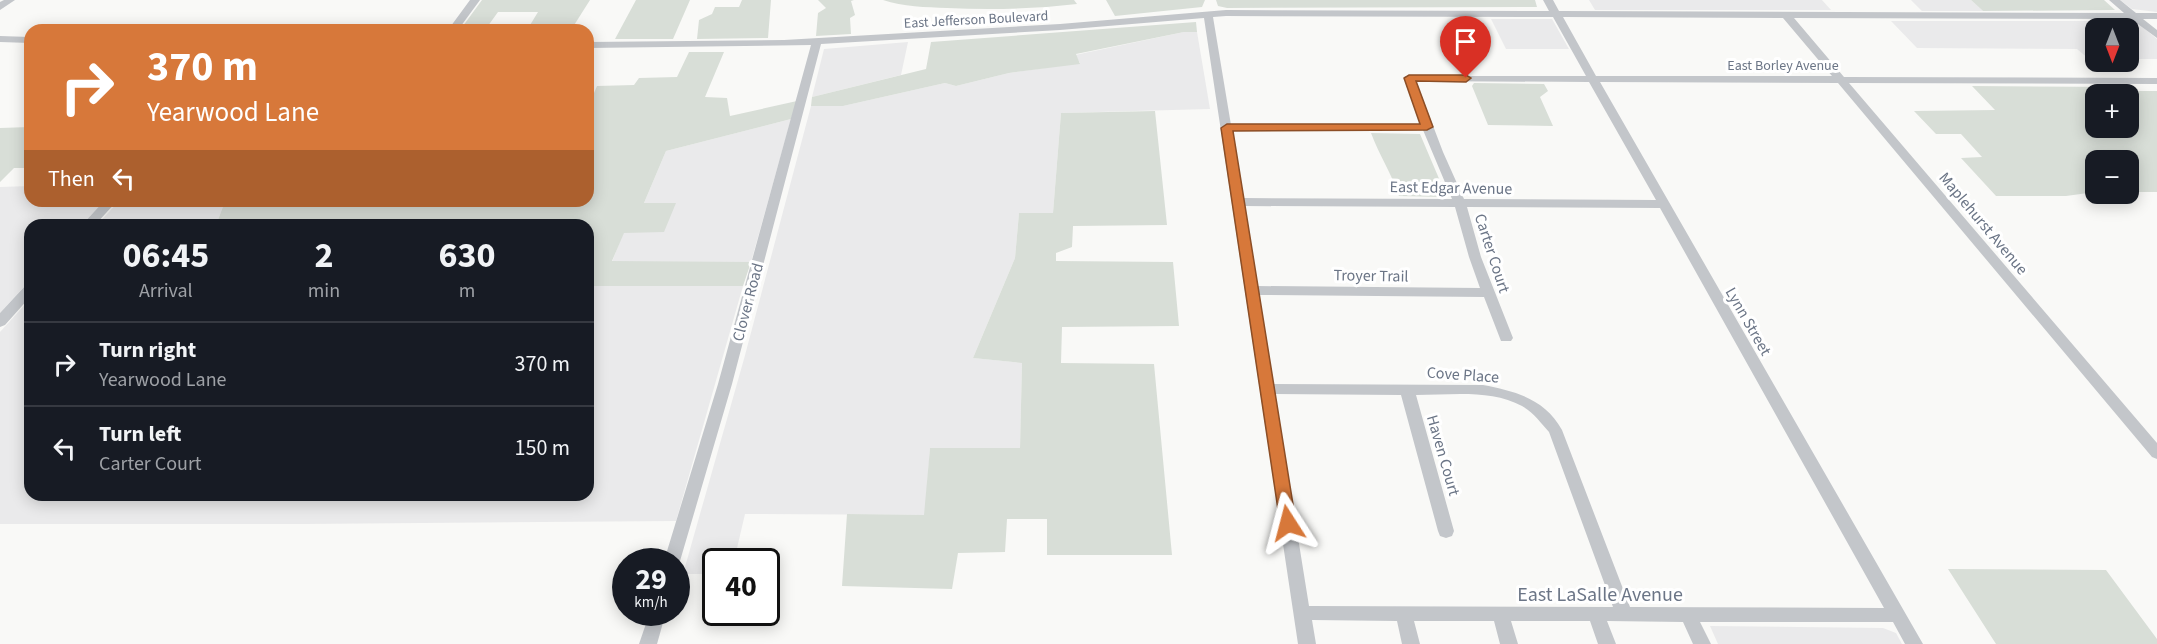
<!DOCTYPE html>
<meta charset="utf-8">
<style>
body{margin:0;font-family:"Source Sans 3",sans-serif;background:#20242c;color:#f1f3f6;height:100vh;display:flex;flex-direction:column;font-size:22px;white-space:nowrap}
*{box-sizing:border-box;margin:0}
p{font-size:20px;color:#9ea1a6}
.icon{flex:none;width:33px;height:33px;fill:none;stroke:currentColor;stroke-width:2;stroke-linecap:round;stroke-linejoin:round}
.map{position:relative;flex:1;overflow:hidden}
.panel{position:absolute;left:24px;top:219px;width:570px;height:282px;display:flex;flex-direction:column;background:#171b24;border-radius:18px;box-shadow:0 3px 15px #0003}
.panel>*{flex:none}
.hud{position:absolute;left:24px;top:24px;width:570px;height:183px;border-radius:18px;box-shadow:0 3px 15px #0003;background:#d7783a;color:#fff;overflow:hidden}
.needle{width:39px;rotate:180deg}
.controls{position:absolute;left:2085px;top:18px;display:grid;gap:12px}
.controls a{display:grid;place-items:center;width:54px;height:54px;border-radius:12px;background:#171b24;box-shadow:0 3px 15px #0003;font-size:30px}
.speed{position:absolute;left:612px;top:548px;display:flex;gap:12px;font-size:30px;font-weight:700;text-align:center}
.speed>*{display:grid;place-content:center;width:78px;height:78px;border-radius:50%;background:#171b24;box-shadow:0 3px 15px #0003;line-height:1}
.speed small{font-size:15px;font-weight:400}
.speed .limit{border:3px solid #111;border-radius:9px;background:#fff;color:#111}
.pin{position:absolute;display:grid;place-items:center;width:51px;height:51px;color:#fff;margin:-62px -26px;border-radius:50% 50% 50% 0;rotate:-45deg;box-shadow:0 0 6px #0007}
.pin .icon{rotate:45deg}
.me{position:absolute;width:66px;margin:-33px;rotate:351deg;stroke-linejoin:round;filter:drop-shadow(0 0 4px #0008)}
.turn{display:flex;align-items:center;gap:21px;height:126px;padding:0 24px;font-size:27px}
.turn .icon{width:78px;height:78px;stroke-width:2.5}
.turn b{display:block;font-size:42px;line-height:51px}
.then{display:flex;align-items:center;height:57px;padding:0 24px;background:#0003;gap:12px;font-size:22px}
.eta{display:flex;justify-content:space-evenly;align-items:center;height:102px;text-align:center}
.eta b{font-size:36px;font-weight:700;line-height:42px}
ul{padding:0;list-style:none}
li{display:flex;align-items:center;gap:18px;height:84px;padding:0 24px;border-top:2px solid #363941}
li div{flex:1}
li b{display:block;font-size:22px}
li em{font-style:normal}
.map>svg:first-child{display:block}
</style>
<div class="map">
<svg width="2157" height="644" viewBox="0 0 2157 644">
<rect width="100%" height="100%" fill="#f9f9f7"/>
<path fill="#eaeaeb" d="M1589 0H1822L1831 10H1595Z
M1911 0H1971L1983 11H1922Z
M2120 0H2157V12L2132 9Z
M1491 19H1552L1569 49H1506Z
M1891 21H2129L2139 24 2157 39V59H2129L2128 28H2096L2095 59 2090 60 2077 49 1917 48Z
M1184 32H1197L1210 109 1061 113 1053 213H1019L1015 258 973 358 1022 363 1020 449 930 448 925 515 745 514 734 561H716L715 574H683L744 359 811 106H843L945 83 956 86 1009 73 1080 63 1075 55Z
M908 42 901 75 812 97 824 49Z
M791 119 751 262H612L623 233 644 203 666 151Z
M30 186V201H104L82 225H30V280L0 313V187Z
M119 201H230L224 204 216 225H97Z
M588 286H743L676 521 304 524H0V332L30 299V495H588Z
M1710 626 1883 628 1896 633 1902 644H1718Z"/>
<path fill="#d8ded7" fill-rule="evenodd" d="M482 0H590L571 30H527L538 12H498L485 30H460Z
M636 0H690L673 39H615Z
M742 0H771L768 38 697 39 699 20 712 14 715 7H739Z
M818 0H854L851 1 855 15 850 18 851 34 816 36 818 13 826 8Z
M883 0H1074L1077 4C1034 9 991 10 947 8 926 7 903 7 883 0Z
M1106 0H1205L1202 7 1115 16Z
M1216 0H1535L1537 7 1227 8 1218 6Z
M1971 0H2104L2115 10 1983 11Z
M1196 22 1197 32H1184L1076 54 1080 64 1009 73 956 86 945 83 843 106H811L812 97 926 69 931 42Z
M689 52H724L705 97 727 98 730 116 797 101 791 119 666 151 644 203H676L664 232 624 233 612 261 751 262 743 286H588V225H216L224 204 230 201H588V100H591L597 86 634 85 639 78 677 77Z
M1474 83 1544 84 1548 91 1540 97 1553 126 1488 125 1472 86Z
M1972 86 2120 87 2132 91H2157V192H2129L2128 160H2096L2095 192 2066 196H1996L1961 158 1982 157 1961 134H1936L1914 111 1995 110ZM2096 94H2128V128H2096Z
M1155 111 1167 225 1073 226 1072 247 1056 253V261L1173 262 1179 326 1062 327 1061 363 1154 364 1172 555H1047V519H1007L1005 552 958 553 952 589 842 586 847 514 924 515 930 448H1020L1022 363 973 358 1015 258 1019 213H1053L1061 113Z
M30 127V168H14L0 182V128Z
M1371 133 1420 134 1446 195 1442 197 1399 196C1392 174 1379 155 1371 133Z
M1948 569 2106 570 2157 639V644H1996Z"/>
<g fill="none" stroke-linecap="round" stroke-linejoin="round">
<path fill="#c3c6ca" fill-rule="evenodd" d="M4 0H15L0 10V2Z
M470 0H480L458 30H448Z
M1543 0H1553L1559 11 2124 13 2109 0H2120L2136 13H2157V19H2143L2157 30V38L2131 19 1794 18 1844 77 2157 78V84L1849 83 2157 443V459L2152 457 1838 83 1600 82 1923 644H1905L1893 622H1700L1711 644H1693L1683 622 1607 621 1616 644H1598L1590 621H1511L1518 644H1500L1494 621H1414L1420 644H1402L1397 621 1312 620 1316 644H1298L1204 18 1060 30 821 44 732 384 680 561 676 566V561H664L718 384 811 45 588 48V42L784 40 1060 24 1226 10 1549 11ZM1226 16 1553 17 1586 76H1405L1404 78 1421 124 1231 125 1213 17ZM1563 17 1783 18 1832 76H1596ZM1416 81 1589 82 1656 200 1464 199 1443 152ZM1423 130 1452 199 1243 198 1232 131ZM1244 206 1455 207 1469 257 1480 288 1257 286ZM1467 207 1660 208 1884 608 1630 607 1562 430C1545 399 1515 391 1483 385L1273 384 1259 295 1484 297 1501 341H1511L1513 338 1481 257ZM1275 394 1401 395 1438 531 1440 536 1446 538 1452 536 1454 531 1416 395C1450 395 1491 389 1522 406 1533 412 1541 423 1549 432L1613 607 1309 606Z
M0 36 30 37V43L0 42Z
M104 201H117L95 225H82Z
M30 285V297L5 325 0 327V313L25 286Z
M650 612H666L657 644H639Z"/>
</g>
<path fill="#d7783a" stroke="#8c4e26" stroke-width="1.5" d="M1409 75H1466L1471 78 1466 82 1416 81 1433 127 1427 130 1233 131 1296 523 1294 528 1288 530 1282 528 1280 523 1221 128 1227 124H1420L1404 78Z"/>
<g text-anchor="middle" stroke-width="6" stroke-linejoin="round" paint-order="stroke">
<g font-size="14" fill="#6b7586" stroke="#fff">
<text transform="translate(976 19) rotate(-3)" y="5">East Jefferson Boulevard</text>
<text x="1783" y="70">East Borley Avenue</text>
</g>
<g font-size="16" fill="#6b7586" stroke="#fff">
<text transform="translate(1451 187) rotate(1)" y="6">East Edgar Avenue</text>
<text transform="translate(1984 223) rotate(50)" y="6">Maplehurst Avenue</text>
<text transform="translate(1493 253) rotate(72)" y="6">Carter Court</text>
<text transform="translate(1371 275) rotate(1)" y="6">Troyer Trail</text>
<text transform="translate(747 302) rotate(-75)" y="6">Clover Road</text>
<text transform="translate(1749 321) rotate(60)" y="6">Lynn Street</text>
<text transform="translate(1463 374) rotate(4)" y="6">Cove Place</text>
<text transform="translate(1444 455) rotate(74)" y="6">Haven Court</text>
</g>
<g font-size="20" fill="#6b7586" stroke="#fff">
<text x="1600" y="601">East LaSalle Avenue</text>
</g>
</g>
</svg>
<div class="controls">
<a><svg class="needle" viewBox="-14 -14 28 28"><path d="M0-13l5 13h-10z" fill="#e53935"/><path d="M0 13l5-13h-10z" fill="#9ea1a6"/></svg></a>
<a>+</a>
<a>−</a>
</div>
<div class="speed"><div>29<small>km/h</small></div><div class="limit">40</div></div>
<div class="pin" style="left:1466px;top:78px;background:#d93025"><svg class="icon" aria-label="arrive" viewBox="0 0 24 24"><path d="M6 21V4h12l-3 4 3 4H6"/></svg></div>
<svg class="me" style="left:1288px;top:523px" viewBox="-20 -20 40 40"><path d="M0-17L14 15 0 8-14 15z" fill="#d7783a" stroke="#fff" stroke-width="4"/></svg>
<div class="hud">
<div class="turn"><svg class="icon" aria-label="right" viewBox="0 0 24 24"><path d="M7 20v-9h11M14 6l5 5-5 5"/></svg><div><b>370 m</b>Yearwood Lane</div></div>
<div class="then">Then<svg class="icon" aria-label="left" viewBox="0 0 24 24"><path d="M17 20v-9H6M10 6l-5 5 5 5"/></svg></div>
</div>
<section class="panel">
<div class="eta">
<div><b>06:45</b><p>Arrival</p></div>
<div><b>2</b><p>min</p></div>
<div><b>630</b><p>m</p></div>
</div>
<ul>
<li><svg class="icon" aria-label="right" viewBox="0 0 24 24"><path d="M7 20v-9h11M14 6l5 5-5 5"/></svg><div><b>Turn right</b><p>Yearwood Lane</p></div><em>370 m</em></li>
<li><svg class="icon" aria-label="left" viewBox="0 0 24 24"><path d="M17 20v-9H6M10 6l-5 5 5 5"/></svg><div><b>Turn left</b><p>Carter Court</p></div><em>150 m</em></li>
</ul>
</section>
</div>
